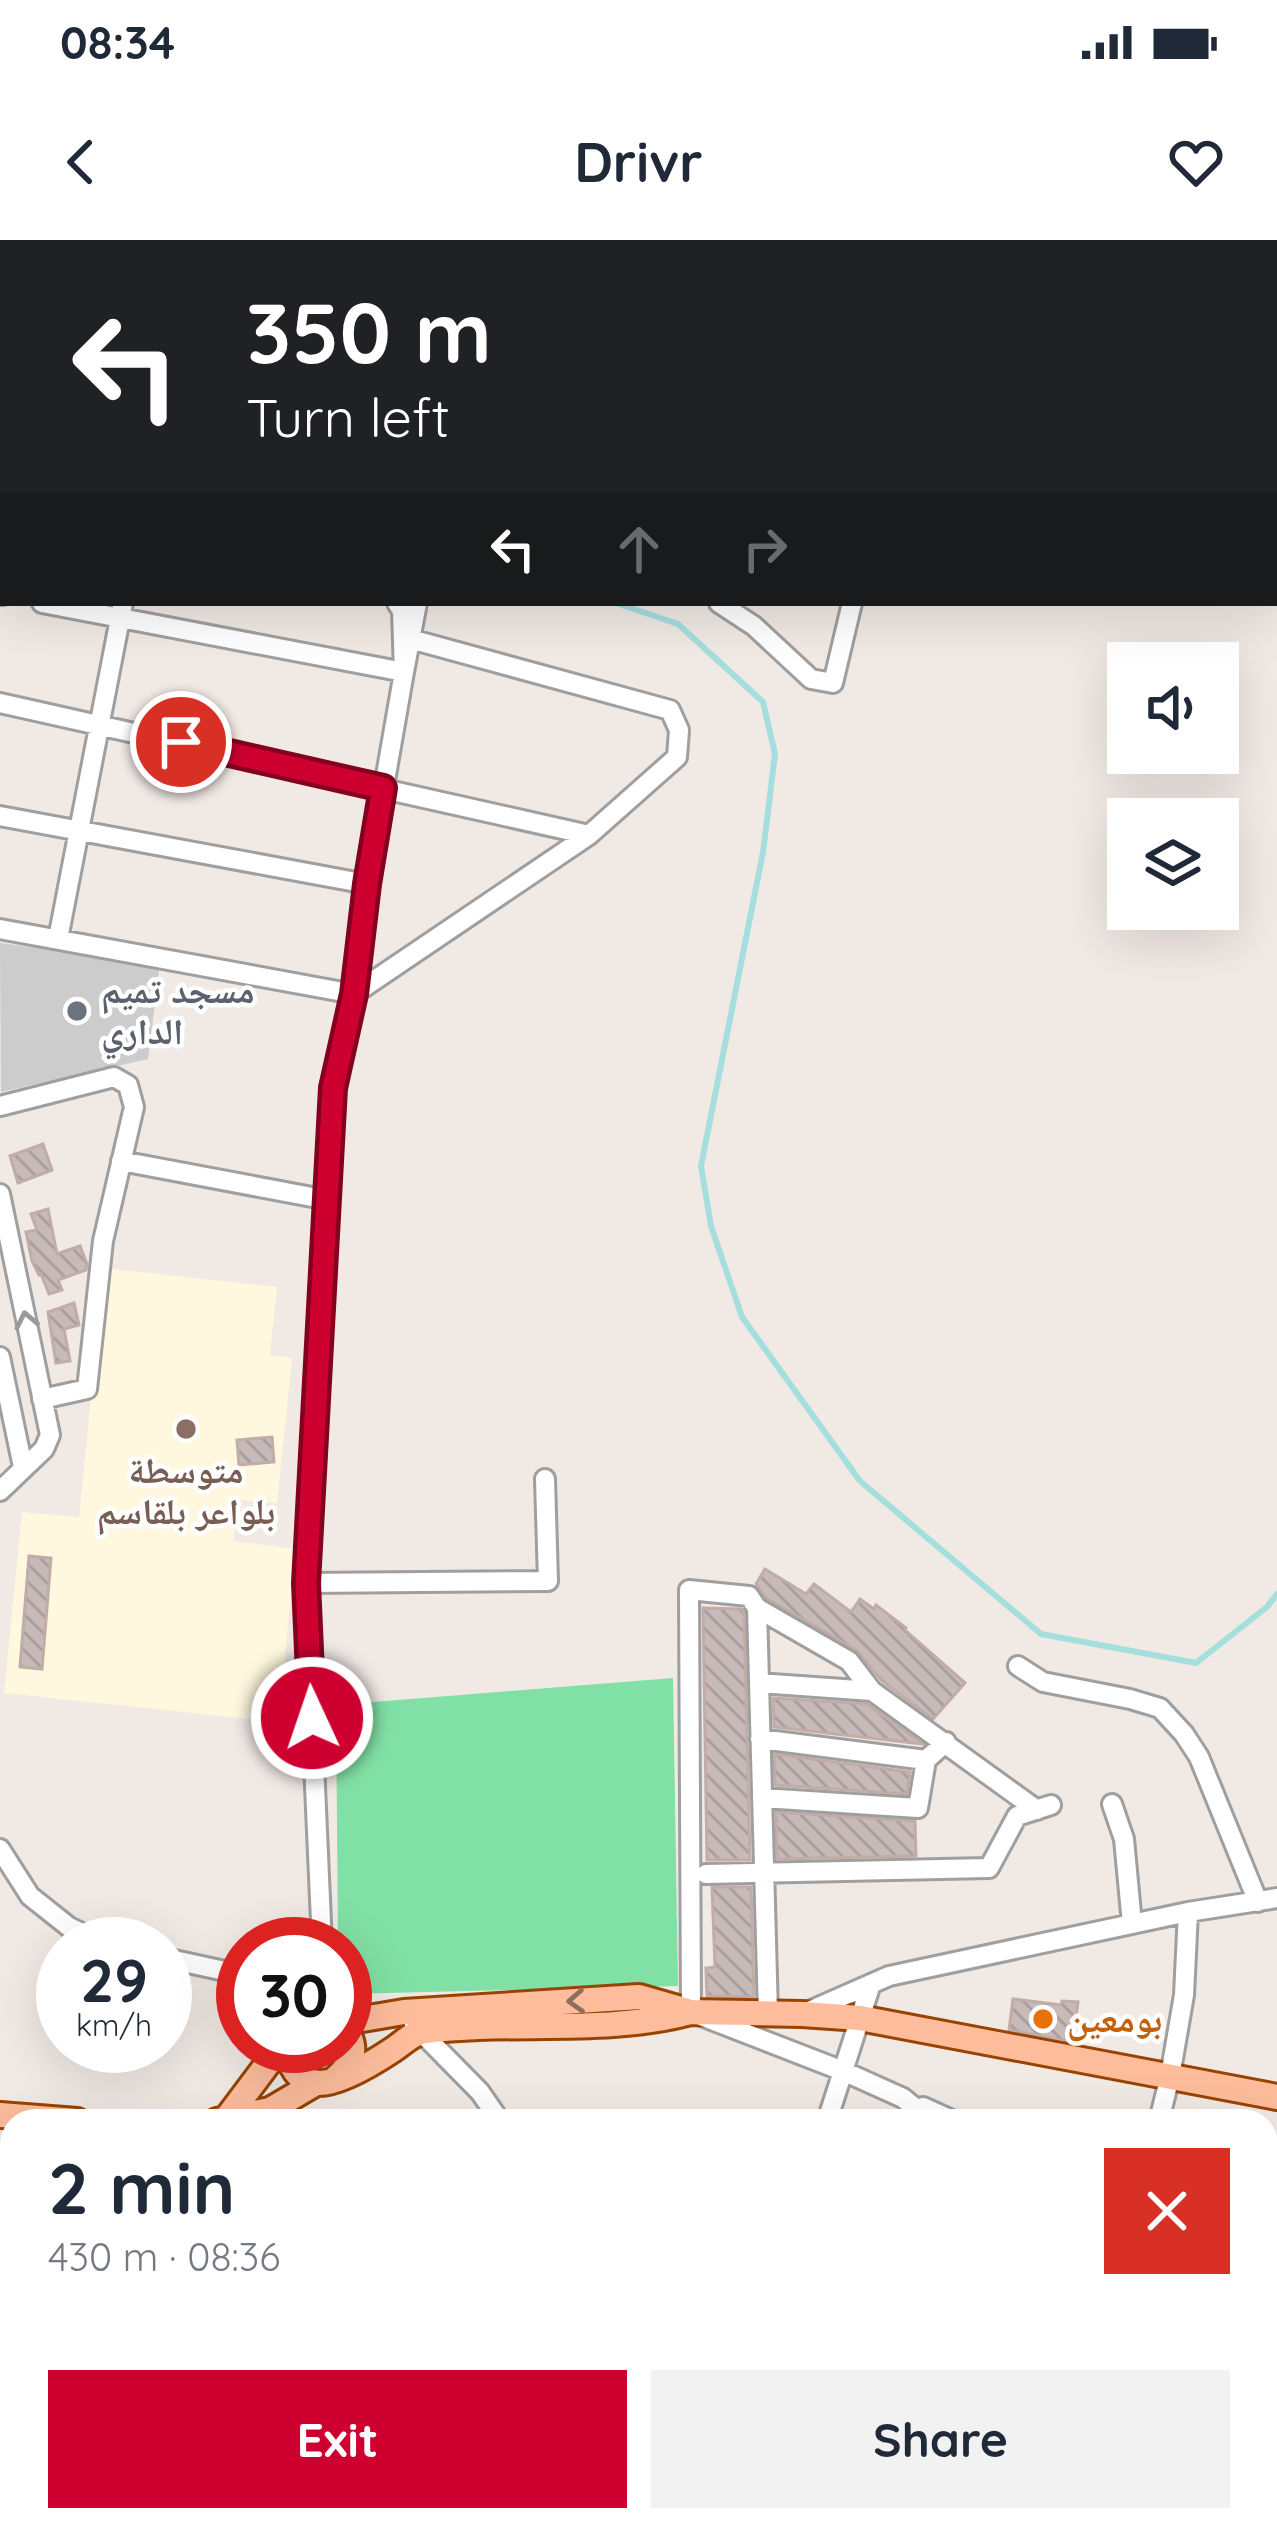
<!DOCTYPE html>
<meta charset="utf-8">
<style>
body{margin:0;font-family:Quicksand,"Noto Naskh Arabic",sans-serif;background:#f2f2f3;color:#1f2937;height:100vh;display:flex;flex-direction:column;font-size:45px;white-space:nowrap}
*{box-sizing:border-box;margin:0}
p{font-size:39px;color:#747a83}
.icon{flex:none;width:66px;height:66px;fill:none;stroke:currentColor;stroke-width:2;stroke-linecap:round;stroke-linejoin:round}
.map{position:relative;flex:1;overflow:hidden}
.drawer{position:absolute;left:0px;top:1869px;width:1278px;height:423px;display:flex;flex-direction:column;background:#fff;border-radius:36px 36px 0 0;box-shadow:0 12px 48px #0002}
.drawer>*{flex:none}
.banner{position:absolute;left:0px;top:0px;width:1278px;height:366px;box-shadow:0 12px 48px #0002;background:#202124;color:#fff;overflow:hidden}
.fabs{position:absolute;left:1107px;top:402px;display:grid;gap:24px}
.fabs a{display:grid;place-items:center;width:132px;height:132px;border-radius:0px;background:#fff;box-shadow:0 12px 48px #0002;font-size:60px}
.speed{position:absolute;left:36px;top:1677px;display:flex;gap:24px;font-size:60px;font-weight:700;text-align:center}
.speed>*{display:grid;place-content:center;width:156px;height:156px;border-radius:50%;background:#fff;box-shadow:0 12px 48px #0002;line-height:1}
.speed small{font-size:30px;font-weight:400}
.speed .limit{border:18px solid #d22;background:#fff;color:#111}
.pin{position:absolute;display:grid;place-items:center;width:102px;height:102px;color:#fff;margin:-51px;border:6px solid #fff;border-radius:50%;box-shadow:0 3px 12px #0007}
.me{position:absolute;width:132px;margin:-66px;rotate:357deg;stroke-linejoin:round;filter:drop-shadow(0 0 9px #0008)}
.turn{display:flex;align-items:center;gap:42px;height:252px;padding:0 48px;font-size:54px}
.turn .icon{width:156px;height:156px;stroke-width:2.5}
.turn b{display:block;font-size:84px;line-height:102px}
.lanes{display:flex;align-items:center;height:114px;padding:0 48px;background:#0003;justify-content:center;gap:60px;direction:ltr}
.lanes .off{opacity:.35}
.round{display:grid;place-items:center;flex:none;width:126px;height:126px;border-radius:0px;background:#f2f2f3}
.summary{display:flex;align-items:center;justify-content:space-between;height:204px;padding:0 48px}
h1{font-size:72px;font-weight:700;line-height:90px}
.button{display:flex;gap:24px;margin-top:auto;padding:24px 48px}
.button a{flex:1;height:138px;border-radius:0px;background:#cd0030;color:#fff;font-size:48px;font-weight:700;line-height:138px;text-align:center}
.button a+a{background:#f2f2f3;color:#1f2937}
.status{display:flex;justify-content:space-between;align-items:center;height:84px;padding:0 60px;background:#fff;direction:ltr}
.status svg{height:33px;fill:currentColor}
header{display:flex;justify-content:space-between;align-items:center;height:156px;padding:0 48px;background:#fff;font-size:54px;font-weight:700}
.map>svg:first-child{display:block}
</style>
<div class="status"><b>08:34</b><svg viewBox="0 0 49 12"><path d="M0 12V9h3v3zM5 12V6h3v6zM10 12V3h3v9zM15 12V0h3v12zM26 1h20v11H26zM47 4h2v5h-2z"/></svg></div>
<header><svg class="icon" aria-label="back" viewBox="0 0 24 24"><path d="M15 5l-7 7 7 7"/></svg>Drivr<svg class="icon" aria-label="heart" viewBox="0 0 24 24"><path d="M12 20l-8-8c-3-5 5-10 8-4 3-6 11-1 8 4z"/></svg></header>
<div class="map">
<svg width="1277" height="2290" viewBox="0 0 1277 2290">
<defs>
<pattern id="building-back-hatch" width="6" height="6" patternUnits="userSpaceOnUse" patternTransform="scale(3)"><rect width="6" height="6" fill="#c7bab8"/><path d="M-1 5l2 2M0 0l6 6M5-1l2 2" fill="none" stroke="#aa9f9e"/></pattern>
</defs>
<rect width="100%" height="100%" fill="#f0e9e4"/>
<path fill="#fff7de" d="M104 1028 277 1047 270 1115 292 1118 277 1263 238 1260 234 1301 296 1309 278 1482 4 1453 22 1272 79 1277Z"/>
<path fill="#ccc" d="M0 703 160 723 148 819 1 852Z"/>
<path fill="#81e0a5" d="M673 1438 678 1746 345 1754V1704H338L336 1465Z"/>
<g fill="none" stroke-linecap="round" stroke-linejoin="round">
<path stroke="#a4dedd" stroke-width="6" d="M0 65H3
M616 363 678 384 763 462 775 514 763 612 701 926 711 986 742 1077 860 1241 1041 1394 1196 1423 1267 1367 1277 1354"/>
</g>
<path fill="url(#building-back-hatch)" stroke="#c1aca7" stroke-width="3" d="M43 904 52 930 18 943 10 916Z
M48 969 57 1014 80 1006 87 1024 86 1030 58 1040 62 1050 49 1054 41 1034 39 1035 32 1021 26 992 37 990 31 974Z
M74 1063 79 1085 64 1089 70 1121 56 1123 48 1072Z
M272 1197 274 1222 239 1225 237 1200Z
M29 1316 51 1318 42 1429 20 1427Z
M765 1329 806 1354 814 1344 851 1372 860 1359 874 1369 876 1365 906 1388 905 1390 965 1443 933 1479 882 1441 856 1410 766 1358 756 1344Z
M703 1368 741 1369 744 1372 750 1620H707Z
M773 1458 867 1464 923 1504 774 1487Z
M774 1514 910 1532 907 1554 775 1545Z
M776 1572 915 1581 916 1616 777 1619Z
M712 1647H751L754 1757 707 1756 706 1728 715 1727Z
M1013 1759 1061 1765 1062 1761 1078 1762 1073 1802 1009 1790Z"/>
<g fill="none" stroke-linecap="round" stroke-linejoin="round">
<g stroke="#9f9f9f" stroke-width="24">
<path id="minor" d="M479 3 480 0
M510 3 511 0
M770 3 771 0
M927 3V0
M0 241H3
M0 355H3
M42 363 404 432 417 363
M719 363 754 386 811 439 833 443 852 363
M0 463 589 595
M0 576 367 644
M0 689 354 754 589 595 677 517 679 490 670 470 403 397
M58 699 123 363
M0 866 114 837 128 845 134 867 103 1001 87 1149 42 1159
M121 921 328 960
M0 954 50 1195 44 1209 0 1251
M0 1117 23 1227
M306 1343 548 1341 545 1239
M757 1368 768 1774
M1018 1426 1043 1442 1130 1459 1160 1468 1184 1494 1199 1517 1258 1662
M759 1443 872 1451
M760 1499 926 1520
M762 1558 918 1568 926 1520 946 1502
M1112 1564 1124 1599 1132 1684
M0 1609 30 1656 69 1687 105 1704
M706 1634 989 1628 1017 1576 1051 1565
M1188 1672 1277 1658
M322 1704 306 1343 333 848 354 754 367 644 404 432 402 371 397 363
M165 1718 243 1735
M807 1772 889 1736 1188 1672 1184 1755 1170 1836 1159 1881
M414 1785 480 1852 500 1881
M923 1867 954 1881
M827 1881 871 1744
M931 1881 903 1858 843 1831 691 1772 689 1350 749 1356 757 1368 849 1421 872 1451 1037 1570
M0 2001 12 2000
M1266 2050 1277 2056
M0 2133H12
M1266 2174 1277 2171
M1266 2244 1277 2242
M56 2280 57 2290
M356 2280 366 2290
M958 2280 974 2290
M1210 2280 1213 2290
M1122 2281 1123 2290
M1010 2286 1015 2290
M208 2290 209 2280"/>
</g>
<g stroke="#994300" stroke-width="30">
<path id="major" d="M345 1782 404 1772 639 1757 691 1772 802 1774 860 1778 1277 1857
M287 1806C289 1825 297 1842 319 1843 341 1843 376 1821 394 1809 404 1802 413 1793 425 1791 513 1780 605 1795 691 1772
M335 1839C351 1826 359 1808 345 1790
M0 1875 77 1881
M227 1878 281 1806
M217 1881 270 1870 316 1843"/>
</g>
<use href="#minor" stroke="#fff" stroke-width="18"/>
<use href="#major" stroke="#fdbd9c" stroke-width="24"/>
</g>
<defs><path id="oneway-chevron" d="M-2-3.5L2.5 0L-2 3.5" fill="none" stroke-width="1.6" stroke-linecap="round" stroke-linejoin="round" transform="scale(3)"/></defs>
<use stroke="#9a9a9a" href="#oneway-chevron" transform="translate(26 1080) rotate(-102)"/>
<use stroke="#8e6e5d" href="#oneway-chevron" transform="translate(576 1761) rotate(177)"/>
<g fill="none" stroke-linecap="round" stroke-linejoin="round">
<g stroke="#85001f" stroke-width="30">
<path id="route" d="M181 502 383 548 367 644 354 754 333 848 306 1343 312 1478"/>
</g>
<use href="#route" stroke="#cd0030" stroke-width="21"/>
</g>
<circle fill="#6b7280" stroke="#fff" stroke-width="4.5" cx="77" cy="771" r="12"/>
<circle fill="#8d6e63" stroke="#fff" stroke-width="4.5" cx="186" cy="1189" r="12"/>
<circle fill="#e8710a" stroke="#fff" stroke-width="4.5" cx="1043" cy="1779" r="12"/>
<g text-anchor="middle" stroke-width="9" stroke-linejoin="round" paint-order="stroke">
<g font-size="36" font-weight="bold" fill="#5b616d" stroke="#fff" text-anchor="start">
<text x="101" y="763">مسجد تميم<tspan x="101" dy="41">الداري</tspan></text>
</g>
<g font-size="36" font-weight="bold" fill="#785e54" stroke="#fff">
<text x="186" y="1243">متوسطة<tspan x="186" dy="41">بلواعر بلقاسم</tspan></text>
</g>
<g font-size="36" font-weight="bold" fill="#c56008" stroke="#fff" text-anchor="start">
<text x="1067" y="1792">بومعين</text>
</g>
</g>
</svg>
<div class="fabs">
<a><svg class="icon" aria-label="sound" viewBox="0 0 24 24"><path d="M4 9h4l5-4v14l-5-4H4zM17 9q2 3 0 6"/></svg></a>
<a><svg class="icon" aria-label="layers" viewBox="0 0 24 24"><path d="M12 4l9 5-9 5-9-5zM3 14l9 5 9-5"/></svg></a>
</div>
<div class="speed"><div>29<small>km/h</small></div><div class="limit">30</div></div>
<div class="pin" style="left:181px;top:502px;background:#d93025"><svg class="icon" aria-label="arrive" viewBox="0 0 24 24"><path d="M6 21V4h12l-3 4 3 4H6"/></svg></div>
<svg class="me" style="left:312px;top:1478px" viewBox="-20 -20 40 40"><circle r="17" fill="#cd0030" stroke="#fff" stroke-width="3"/><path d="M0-11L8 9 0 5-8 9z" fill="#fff"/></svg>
<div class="banner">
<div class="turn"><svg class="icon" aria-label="left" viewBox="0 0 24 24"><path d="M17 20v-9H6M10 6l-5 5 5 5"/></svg><div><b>350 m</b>Turn left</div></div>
<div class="lanes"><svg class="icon" aria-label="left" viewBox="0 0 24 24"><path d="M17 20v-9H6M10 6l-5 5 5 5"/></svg><svg class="icon off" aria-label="ahead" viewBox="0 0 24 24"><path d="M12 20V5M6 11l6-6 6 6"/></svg><svg class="icon off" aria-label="right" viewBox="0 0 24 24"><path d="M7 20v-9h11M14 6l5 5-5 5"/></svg></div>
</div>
<section class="drawer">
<div class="summary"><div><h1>2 min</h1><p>430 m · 08:36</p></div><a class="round" style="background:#d93025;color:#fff"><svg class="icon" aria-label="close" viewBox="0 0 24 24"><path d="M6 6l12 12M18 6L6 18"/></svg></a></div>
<div class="button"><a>Exit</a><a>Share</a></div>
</section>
</div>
